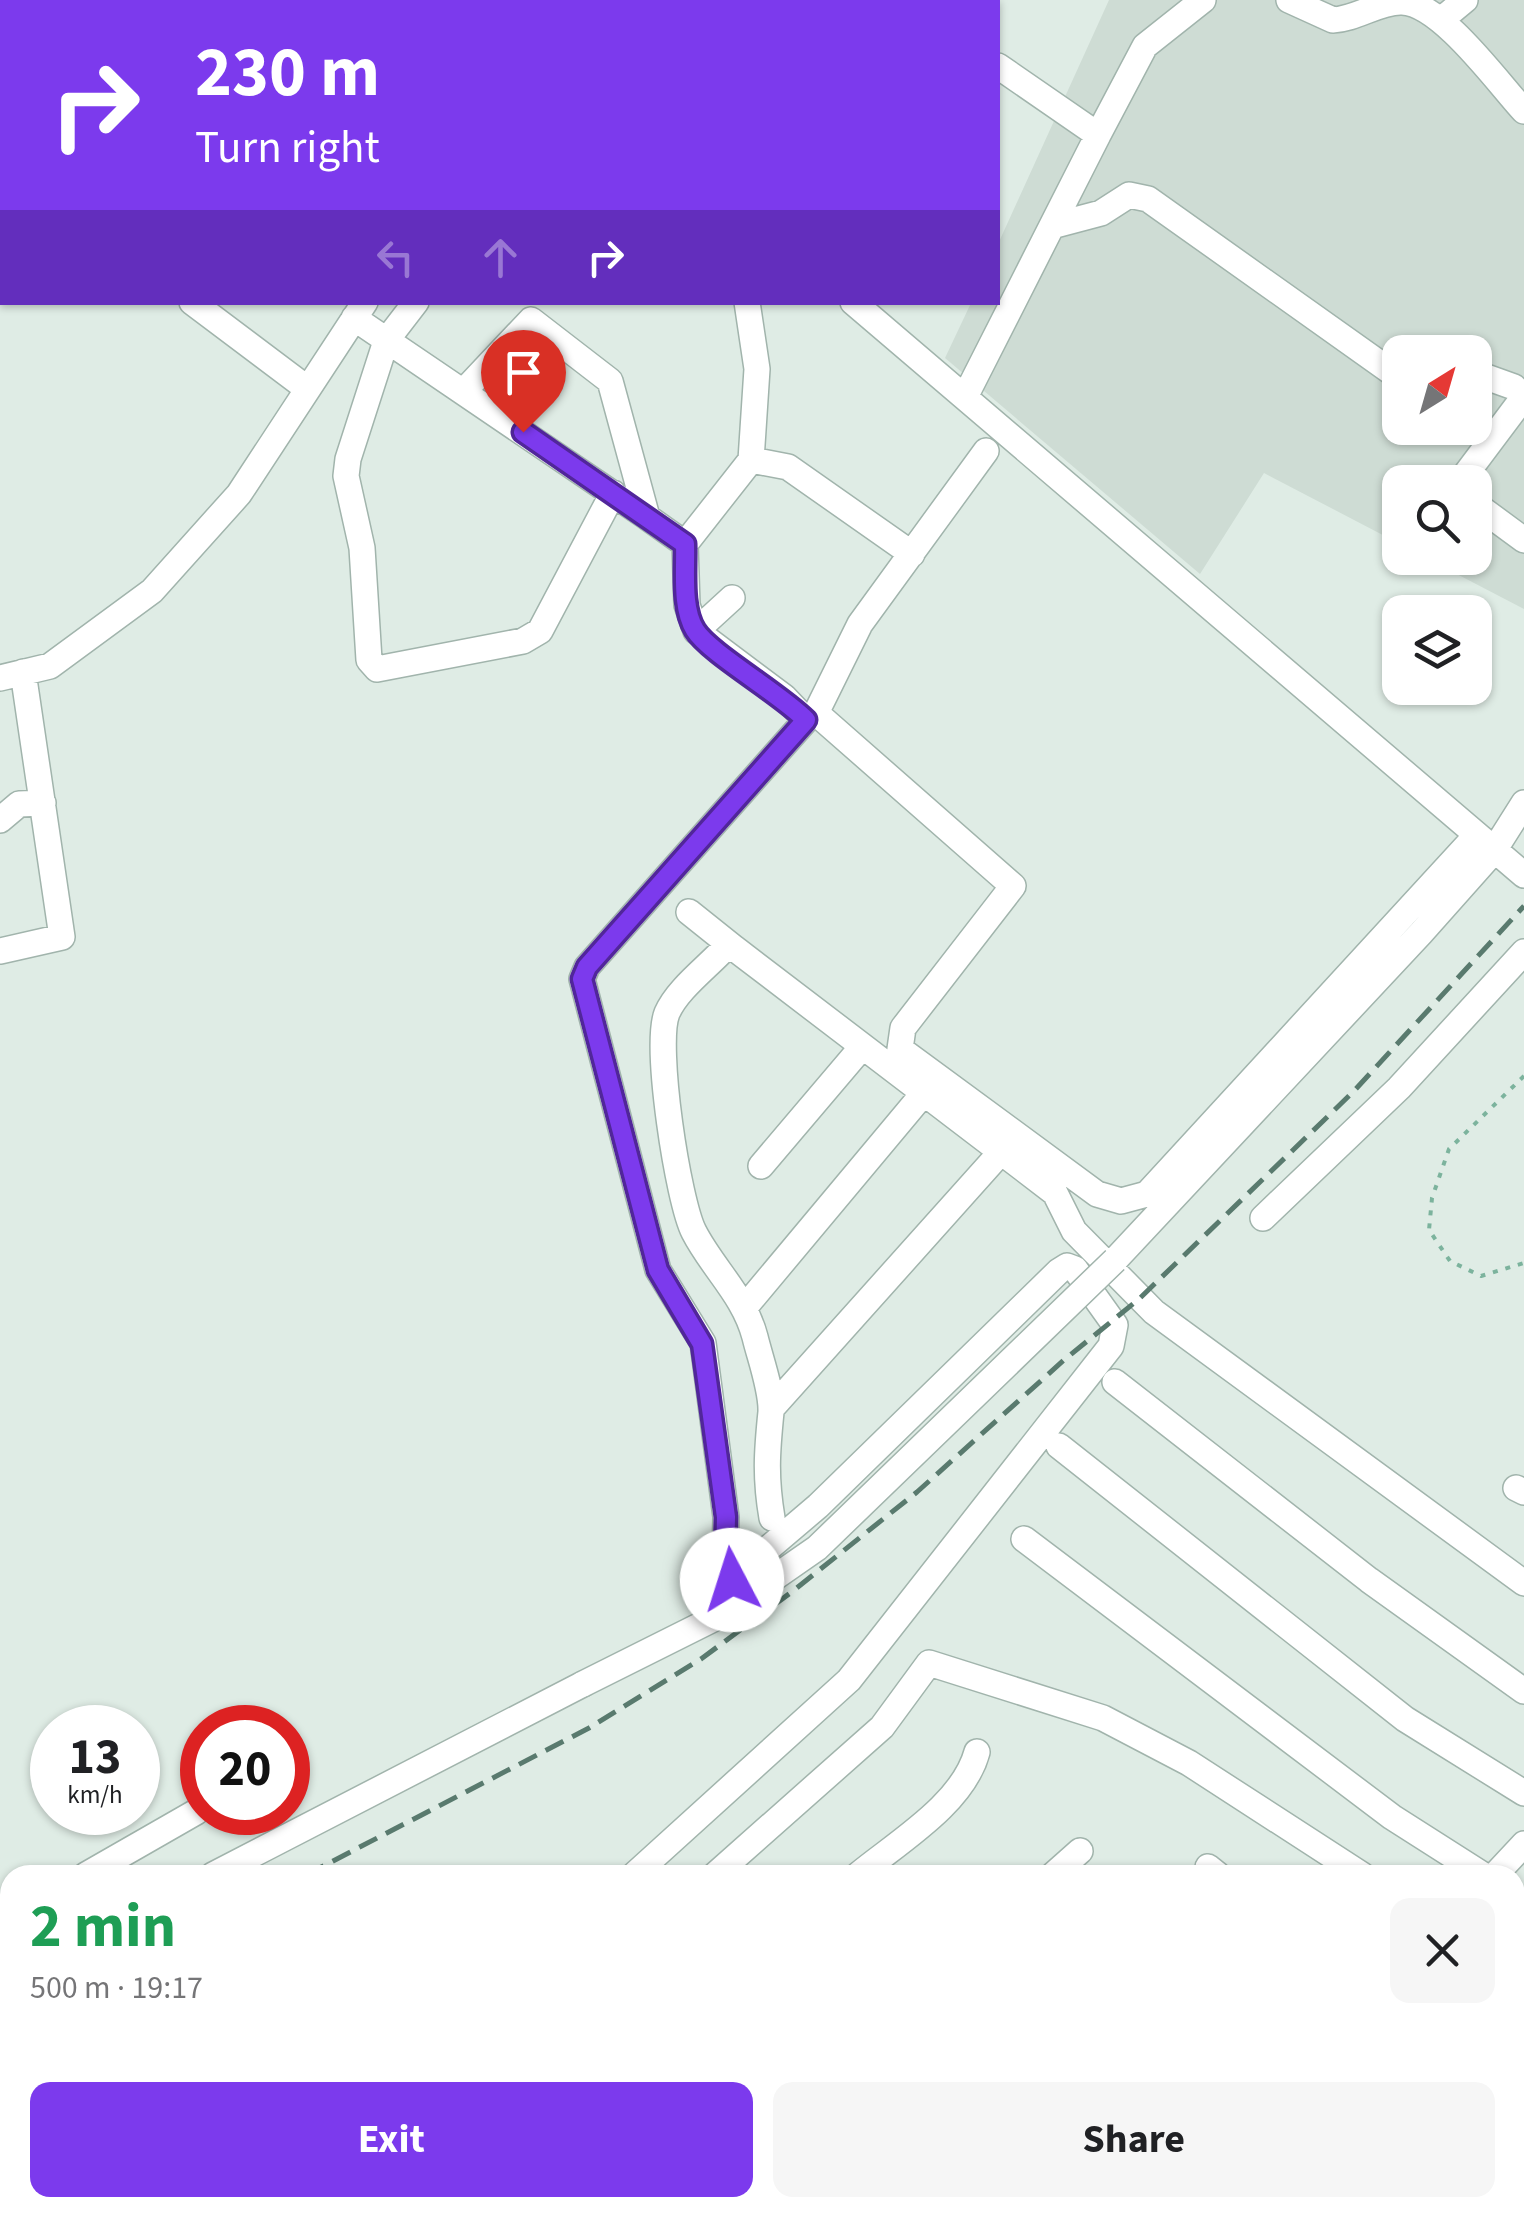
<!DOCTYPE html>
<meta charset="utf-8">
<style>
body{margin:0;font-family:"Source Sans 3",sans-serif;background:#f6f6f6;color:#202124;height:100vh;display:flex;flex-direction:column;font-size:38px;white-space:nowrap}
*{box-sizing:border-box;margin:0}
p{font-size:32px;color:#757577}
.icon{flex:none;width:55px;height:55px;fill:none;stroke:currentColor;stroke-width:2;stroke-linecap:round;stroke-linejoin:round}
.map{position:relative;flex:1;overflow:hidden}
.sheet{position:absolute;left:0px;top:1865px;width:1525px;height:352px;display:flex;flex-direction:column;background:#fff;border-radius:30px 30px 0 0;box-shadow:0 2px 8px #0004}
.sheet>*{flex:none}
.top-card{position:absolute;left:0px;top:0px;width:1000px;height:305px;box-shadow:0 2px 8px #0004;background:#7c3aed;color:#fff;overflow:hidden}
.needle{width:65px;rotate:37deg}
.tools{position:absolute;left:1382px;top:335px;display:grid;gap:20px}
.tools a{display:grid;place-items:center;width:110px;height:110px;border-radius:20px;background:#fff;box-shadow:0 2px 8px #0004;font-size:50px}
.speed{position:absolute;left:30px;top:1705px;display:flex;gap:20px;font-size:50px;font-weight:700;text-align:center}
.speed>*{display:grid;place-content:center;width:130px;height:130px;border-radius:50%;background:#fff;box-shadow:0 2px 8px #0004;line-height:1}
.speed small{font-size:25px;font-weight:400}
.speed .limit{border:15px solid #d22;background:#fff;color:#111}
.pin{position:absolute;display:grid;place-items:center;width:85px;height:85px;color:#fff;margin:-102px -42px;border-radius:50% 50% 50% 0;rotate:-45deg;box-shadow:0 0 10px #0007}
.pin .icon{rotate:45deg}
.me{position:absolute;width:110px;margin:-55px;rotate:355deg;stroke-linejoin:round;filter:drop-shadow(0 0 8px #0008)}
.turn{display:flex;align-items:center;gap:35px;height:210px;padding:0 30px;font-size:45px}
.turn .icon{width:130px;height:130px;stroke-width:2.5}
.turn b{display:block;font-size:70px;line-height:85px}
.lanes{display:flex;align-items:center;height:95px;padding:0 30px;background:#0003;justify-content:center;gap:50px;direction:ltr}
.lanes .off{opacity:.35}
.round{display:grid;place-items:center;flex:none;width:105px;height:105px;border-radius:20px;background:#f6f6f6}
.head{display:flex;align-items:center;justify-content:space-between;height:170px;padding:0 30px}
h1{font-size:60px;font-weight:700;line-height:75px;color:#1e9e55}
.action{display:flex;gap:20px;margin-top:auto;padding:20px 30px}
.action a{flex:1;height:115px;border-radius:20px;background:#7c3aed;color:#fff;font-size:40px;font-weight:700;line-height:115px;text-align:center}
.action a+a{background:#f6f6f6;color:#202124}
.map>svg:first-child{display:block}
</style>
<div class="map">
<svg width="1524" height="2216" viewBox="0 0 1524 2216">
<rect width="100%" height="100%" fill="#dfece5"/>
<path fill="#cedcd4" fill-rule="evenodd" d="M1109 0H1524V609L1426 558H1475V482H1400V544L1264 473 1200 574 945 358 971 303 998 302V244ZM1400 352H1475V428H1400Z"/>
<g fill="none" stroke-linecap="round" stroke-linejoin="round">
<g stroke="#a1b4ac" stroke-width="28">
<path id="minor" d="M455 0 458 2
M536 0 553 2
M902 0 905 2
M1289 0 1333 20C1357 19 1379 1 1402 2 1441 3 1498 83 1524 111
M1441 20 1465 0
M0 128 2 124
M1098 135 1145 46 1203 0
M0 159 2 161
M1052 226 1101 213 1129 195 1148 199 1400 378
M192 302 305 387
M416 302 386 341 348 459 346 476 362 548 369 660 377 669 523 641 540 631 613 493
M853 302 1524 875
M354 318 647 517 610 381 531 320 463 392
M1475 373 1514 387
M966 395 1098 135 998 66
M751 460 788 467 912 554
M1460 482 1520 402
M1475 504 1524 540
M647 517 685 544 751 460 757 369 747 302
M685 544 687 605 696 631
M732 598 696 631 784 697 806 720 816 713 860 624 986 451
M0 678 50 666 152 591 239 494 365 302
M816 713 1013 886 903 1028 900 1049 1097 1194 1121 1201 1147 1194 1475 837
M0 820 19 804 43 803
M689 912 734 948
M0 951 62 937 23 672
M761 1166 862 1047
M1263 1218 1399 1088 1524 952
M1115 1260 1421 933 1493 852 1524 803
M745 1307 923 1094
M1115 1382 1369 1580 1524 1691
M771 1409 1001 1152
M1059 1446 1405 1719 1524 1793
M1516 1488 1524 1492
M772 1518C765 1477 767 1451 771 1412 772 1390 760 1358 755 1337 744 1295 713 1269 694 1232 678 1201 654 1045 667 1013 677 990 705 969 723 950L734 948 1055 1193 1074 1231 1154 1312 1524 1583
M1024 1539 1392 1817 1483 1875
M1208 1867 1218 1875
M86 1875 196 1812
M213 1875 583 1684
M634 1875 849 1680 1111 1346 1115 1325 1075 1269 1067 1266 1059 1271 818 1506 731 1580 725 1560 726 1517 703 1343 658 1270 582 979 587 967 806 720
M715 1875 882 1727 929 1663 1103 1718 1189 1763 1362 1875
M858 1875C898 1842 963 1804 977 1752
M1053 1875 1080 1851
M1495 1875 1524 1844
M0 1924 10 1918
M1515 1958 1524 1966
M0 1978 10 1974
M1515 2063 1524 2069
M1515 2170 1524 2177
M0 2177 10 2164
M848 2208 851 2216
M949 2208 953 2216
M1068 2208 1073 2216
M1304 2208 1316 2216
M1428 2208 1438 2216
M541 2216 548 2208
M666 2216 676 2208
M1181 2216 1188 2208"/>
</g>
<path stroke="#7cb39d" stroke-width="4" stroke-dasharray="5 8" stroke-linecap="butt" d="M1524 1076 1449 1149 1432 1198 1429 1230 1450 1261 1481 1276 1524 1263"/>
<use href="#minor" stroke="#fff" stroke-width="25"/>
<path stroke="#597a6e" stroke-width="5" stroke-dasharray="20 10" stroke-linecap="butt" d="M306 1875 589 1728 701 1659 793 1591 917 1492 1064 1360 1139 1299 1353 1092 1524 906
M0 2030 10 2025"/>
<g stroke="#a1b4ac" stroke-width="28" stroke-linecap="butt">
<path id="minor-bridge" d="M583 1684 719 1616 817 1548 1115 1260"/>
</g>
<use href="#minor-bridge" stroke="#fff" stroke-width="25"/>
</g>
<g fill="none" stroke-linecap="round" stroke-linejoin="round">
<g stroke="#51269a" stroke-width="25">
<path id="route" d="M523 432 685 544C686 570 681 607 695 630 709 653 781 694 806 720L587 967 582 979 658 1270 702 1344 726 1517 725 1560 732 1580"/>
</g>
<use href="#route" stroke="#7c3aed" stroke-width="18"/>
</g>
</svg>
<div class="tools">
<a><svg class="needle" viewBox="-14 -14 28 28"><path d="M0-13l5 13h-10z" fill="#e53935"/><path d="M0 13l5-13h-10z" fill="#757577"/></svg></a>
<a><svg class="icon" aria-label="search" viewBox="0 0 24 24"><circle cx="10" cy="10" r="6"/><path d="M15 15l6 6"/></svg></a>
<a><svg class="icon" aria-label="layers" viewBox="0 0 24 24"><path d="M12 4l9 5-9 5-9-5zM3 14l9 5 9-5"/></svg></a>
</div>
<div class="speed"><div>13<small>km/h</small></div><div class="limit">20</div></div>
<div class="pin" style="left:523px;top:432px;background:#d93025"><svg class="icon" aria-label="arrive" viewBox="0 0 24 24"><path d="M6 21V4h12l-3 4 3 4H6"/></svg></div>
<svg class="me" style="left:732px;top:1580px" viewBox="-20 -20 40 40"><circle r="19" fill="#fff"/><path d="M0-13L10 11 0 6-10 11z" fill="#7c3aed"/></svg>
<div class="top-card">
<div class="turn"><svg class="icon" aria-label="right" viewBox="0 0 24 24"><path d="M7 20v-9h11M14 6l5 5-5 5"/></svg><div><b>230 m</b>Turn right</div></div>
<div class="lanes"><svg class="icon off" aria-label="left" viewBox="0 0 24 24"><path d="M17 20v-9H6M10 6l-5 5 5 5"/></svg><svg class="icon off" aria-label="ahead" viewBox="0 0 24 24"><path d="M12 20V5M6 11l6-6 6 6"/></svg><svg class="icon" aria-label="right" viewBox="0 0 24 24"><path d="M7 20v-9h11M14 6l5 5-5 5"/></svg></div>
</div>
<section class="sheet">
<div class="head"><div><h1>2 min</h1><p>500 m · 19:17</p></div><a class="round"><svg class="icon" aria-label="close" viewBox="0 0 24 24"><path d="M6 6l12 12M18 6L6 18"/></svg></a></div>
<div class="action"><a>Exit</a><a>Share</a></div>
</section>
</div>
